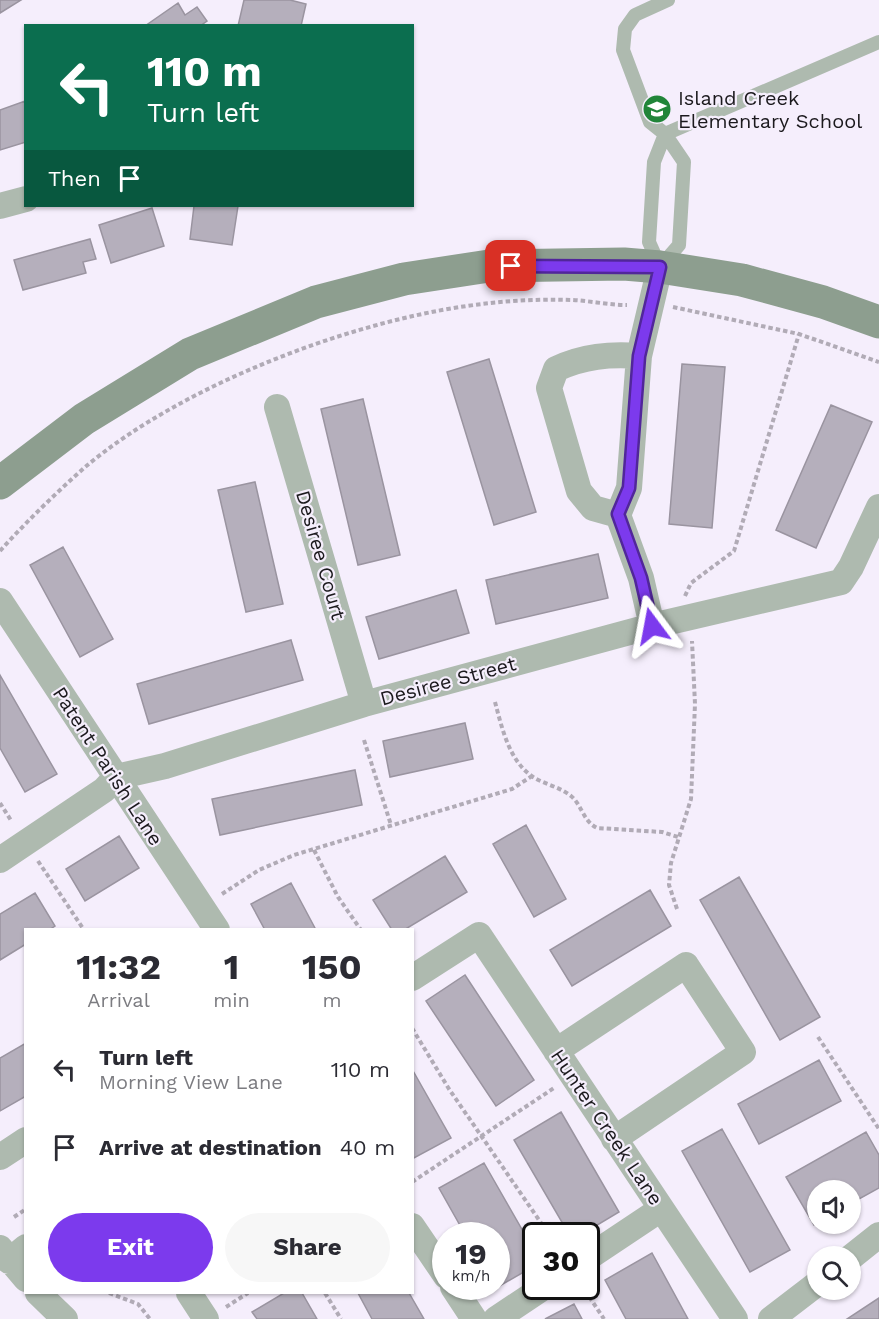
<!DOCTYPE html>
<style>
body{margin:0;font-family:"Work Sans",sans-serif;background:#f7f7f7;color:#2b2b33;height:100vh;display:flex;flex-direction:column;font-size:22px;white-space:nowrap}
*{box-sizing:border-box;margin:0}
p{font-size:20px;color:#7c7c81}
.icon{flex:none;width:33px;height:33px;fill:none;stroke:currentColor;stroke-width:2;stroke-linecap:round;stroke-linejoin:round}
.map{position:relative;flex:1;overflow:hidden}
.sheet{position:absolute;left:24px;top:928px;width:390px;height:366px;display:flex;flex-direction:column;background:#fff;border-radius:0px;box-shadow:0 2px 4px #0004}
.sheet>*{flex:none}
.banner{position:absolute;left:24px;top:24px;width:390px;height:183px;border-radius:0px;box-shadow:0 2px 4px #0004;background:#0b6e4f;color:#fff;overflow:hidden}
.fabs{position:absolute;left:807px;top:1180px;display:grid;gap:12px}
.fabs a{display:grid;place-items:center;width:54px;height:54px;border-radius:50%;background:#fff;box-shadow:0 2px 4px #0004;font-size:30px}
.speed{position:absolute;left:432px;top:1222px;display:flex;gap:12px;font-size:30px;font-weight:700;text-align:center}
.speed>*{display:grid;place-content:center;width:78px;height:78px;border-radius:50%;background:#fff;box-shadow:0 2px 4px #0004;line-height:1}
.speed small{font-size:15px;font-weight:400}
.speed .limit{border:3px solid #111;border-radius:9px;background:#fff;color:#111}
.pin{position:absolute;display:grid;place-items:center;width:51px;height:51px;color:#fff;margin:-26px;border-radius:12px;box-shadow:0 3px 9px #0006}
.me{position:absolute;width:66px;margin:-33px;rotate:347deg;stroke-linejoin:round;filter:drop-shadow(0 0 4px #0008)}
.turn{display:flex;align-items:center;gap:21px;height:126px;padding:0 24px;font-size:27px}
.turn .icon{width:78px;height:78px;stroke-width:2.5}
.turn b{display:block;font-size:42px;line-height:51px}
.then{display:flex;align-items:center;height:57px;padding:0 24px;background:#0003;gap:12px;font-size:22px}
.eta{display:flex;justify-content:space-evenly;align-items:center;height:102px;text-align:center}
.eta b{font-size:36px;font-weight:700;line-height:42px}
.button{display:flex;gap:12px;margin-top:auto;padding:12px 24px}
.button a{flex:1;height:69px;border-radius:36px;background:#7c3aed;color:#fff;font-size:24px;font-weight:700;line-height:69px;text-align:center}
.button a+a{background:#f7f7f7;color:#2b2b33}
ul{padding:0;list-style:none}
li{display:flex;align-items:center;gap:18px;height:78px;padding:0 24px}
li div{flex:1}
li b{display:block;font-size:22px}
li em{font-style:normal}
.map>svg:first-child{display:block}
</style>
<div class="map">
<svg width="879" height="1319" viewBox="0 0 879 1319">
<rect width="100%" height="100%" fill="#f5eefc"/>
<path fill="#b5afbc" stroke="#9a94a0" stroke-width="1.5" d="M0 0H21L0 13Z
M244 0H290L306 4 301 26H238Z
M178 3 185 15 197 7 207 21 200 26H145Z
M25 101 26 142 0 150V110Z
M194 206H238L232 245 190 239Z
M152 208 164 246 111 263 99 225Z
M90 239 96 259 83 262 86 273 23 290 14 260Z
M489 359 536 512 494 525 447 372Z
M682 364 725 367 712 528 669 524Z
M363 399 400 555 358 565 321 409Z
M831 405 872 422 816 548 776 530Z
M255 482 283 604 246 612 218 490Z
M63 547 113 639 80 657 30 565Z
M598 554 608 598 496 624 486 580Z
M456 590 469 633 379 659 366 617Z
M291 640 303 680 149 724 137 684Z
M0 675 57 774 25 792 0 748Z
M465 723 473 759 390 777 383 741Z
M355 770 362 805 220 835 212 799Z
M526 825 566 899 534 917 493 844Z
M119 836 139 868 85 901 66 869Z
M445 856 467 892 404 930H392L373 900Z
M739 877 820 1017 780 1040 700 900Z
M291 883 316 930H265L251 904Z
M650 890 671 926 572 986 550 950Z
M35 893 55 926 49 930H26V944L0 960V914Z
M465 975 534 1080 496 1106 426 1001Z
M26 1043V1096L0 1111V1058Z
M819 1060 841 1101 759 1144 738 1104Z
M412 1069 451 1138 412 1159Z
M561 1112 619 1212 579 1236H570L514 1140Z
M722 1129 790 1250 750 1272 682 1151Z
M866 1132 879 1155V1188L850 1204V1191H818V1223L814 1225 786 1177Z
M484 1163 536 1254V1265L496 1288V1236H466L439 1188Z
M652 1253 688 1319H626L605 1280Z
M284 1293H302L317 1319H257L252 1312Z
M358 1293H409L424 1319H372Z
M879 1298V1319H847Z
M574 1304 582 1319H545Z"/>
<g fill="none" stroke-linecap="round" stroke-linejoin="round">
<path stroke="#b1abb6" stroke-width="4" stroke-dasharray="4.5 3" stroke-linecap="butt" d="M673 307 799 334 879 362
M0 551C26 522 55 494 84 468 184 383 362 316 491 303 518 300 546 299 573 300 591 301 609 305 627 305
M685 596 691 583 734 551 799 334
M495 702C502 728 509 761 533 777 544 784 560 787 571 796 582 805 583 821 597 828L662 832 678 837
M364 740 391 825
M0 803 12 822
M314 850 338 897 361 930
M38 861 84 930
M222 894 259 870 294 855 512 789 532 776
M677 909 669 885 671 863 691 799 695 704 692 641
M412 1028 449 1089 550 1236
M818 1037 879 1129
M412 1182 554 1088
M14 1217 26 1209
M587 1282 590 1298 604 1319
M109 1293 138 1304 150 1319
M325 1293 341 1319
M226 1307 248 1293"/>
<path stroke="#aebaaf" stroke-width="14" d="M668 0 635 15 625 29 623 50 650 122 665 134 684 162 679 245 660 267 649 242 654 162 665 134 879 42"/>
<path stroke="#aebaaf" stroke-width="26" d="M0 206 26 199
M639 356C609 354 584 356 556 369L549 388 579 491 593 508 618 515 641 578 652 626
M277 407 364 704
M618 515 629 488 639 356 660 267
M0 601 217 930
M0 860 104 790 116 777 165 766 364 704 652 626 841 582 851 567 879 507
M412 978 479 935 735 1319
M556 1051 686 965 743 1052 614 1139
M0 1157 26 1140
M412 1226 446 1276
M0 1248 26 1279
M850 1258 879 1235
M586 1259 661 1209
M9 1261 26 1247
M453 1287 474 1319
M38 1293 65 1319
M189 1293 206 1319
M496 1319 544 1287
M771 1319 818 1283"/>
<path stroke="#8d9e8f" stroke-width="33" d="M0 483 84 419 190 354 316 302 404 279 489 266 624 264 660 267 742 280 823 302 879 322"/>
</g>
<g fill="none" stroke-linecap="round" stroke-linejoin="round">
<g stroke="#51269a" stroke-width="15">
<path id="route" d="M511 266 660 267 639 356 629 488 618 514 641 578 652 626"/>
</g>
<use href="#route" stroke="#7c3aed" stroke-width="10"/>
</g>
<defs>
<g id="school-disc" transform="scale(1.5)"><circle r="9.5" fill="#218539" stroke="#f5eefc"/><path d="M0-5L7-2L0 1L-7-2ZM-4 1L0 2.5L4 1V4Q0 6-4 4Z" fill="#fff"/></g>
</defs>
<g fill-rule="evenodd">
<use href="#school-disc" x="657" y="109"/>
</g>
<g text-anchor="middle" stroke-width="4.5" stroke-linejoin="round" paint-order="stroke">
<g font-size="20" fill="#1b191d" stroke="#f5eefc" text-anchor="start">
<text x="678" y="105">Island Creek<tspan x="678" dy="23">Elementary School</tspan></text>
</g>
<g font-size="20" fill="#1b191d" stroke="#f5eefc">
<text transform="translate(321 555) rotate(74)" y="7">Desiree Court</text>
<text transform="translate(448 681) rotate(-15)" y="7">Desiree Street</text>
<text transform="translate(108 766) rotate(57)" y="7">Patent Parish Lane</text>
<text transform="translate(607 1127) rotate(56)" y="7">Hunter Creek Lane</text>
</g>
</g>
</svg>
<div class="fabs">
<a><svg class="icon" aria-label="sound" viewBox="0 0 24 24"><path d="M4 9h4l5-4v14l-5-4H4zM17 9q2 3 0 6"/></svg></a>
<a><svg class="icon" aria-label="search" viewBox="0 0 24 24"><circle cx="10" cy="10" r="6"/><path d="M15 15l6 6"/></svg></a>
</div>
<div class="speed"><div>19<small>km/h</small></div><div class="limit">30</div></div>
<div class="pin" style="left:511px;top:266px;background:#d93025"><svg class="icon" aria-label="arrive" viewBox="0 0 24 24"><path d="M6 21V4h12l-3 4 3 4H6"/></svg></div>
<svg class="me" style="left:652px;top:626px" viewBox="-20 -20 40 40"><path d="M0-17L14 15 0 8-14 15z" fill="#7c3aed" stroke="#fff" stroke-width="4"/></svg>
<div class="banner">
<div class="turn"><svg class="icon" aria-label="left" viewBox="0 0 24 24"><path d="M17 20v-9H6M10 6l-5 5 5 5"/></svg><div><b>110 m</b>Turn left</div></div>
<div class="then">Then<svg class="icon" aria-label="arrive" viewBox="0 0 24 24"><path d="M6 21V4h12l-3 4 3 4H6"/></svg></div>
</div>
<section class="sheet">
<div class="eta">
<div><b>11:32</b><p>Arrival</p></div>
<div><b>1</b><p>min</p></div>
<div><b>150</b><p>m</p></div>
</div>
<ul>
<li><svg class="icon" aria-label="left" viewBox="0 0 24 24"><path d="M17 20v-9H6M10 6l-5 5 5 5"/></svg><div><b>Turn left</b><p>Morning View Lane</p></div><em>110 m</em></li>
<li><svg class="icon" aria-label="arrive" viewBox="0 0 24 24"><path d="M6 21V4h12l-3 4 3 4H6"/></svg><div><b>Arrive at destination</b></div><em>40 m</em></li>
</ul>
<div class="button"><a>Exit</a><a>Share</a></div>
</section>
</div>
